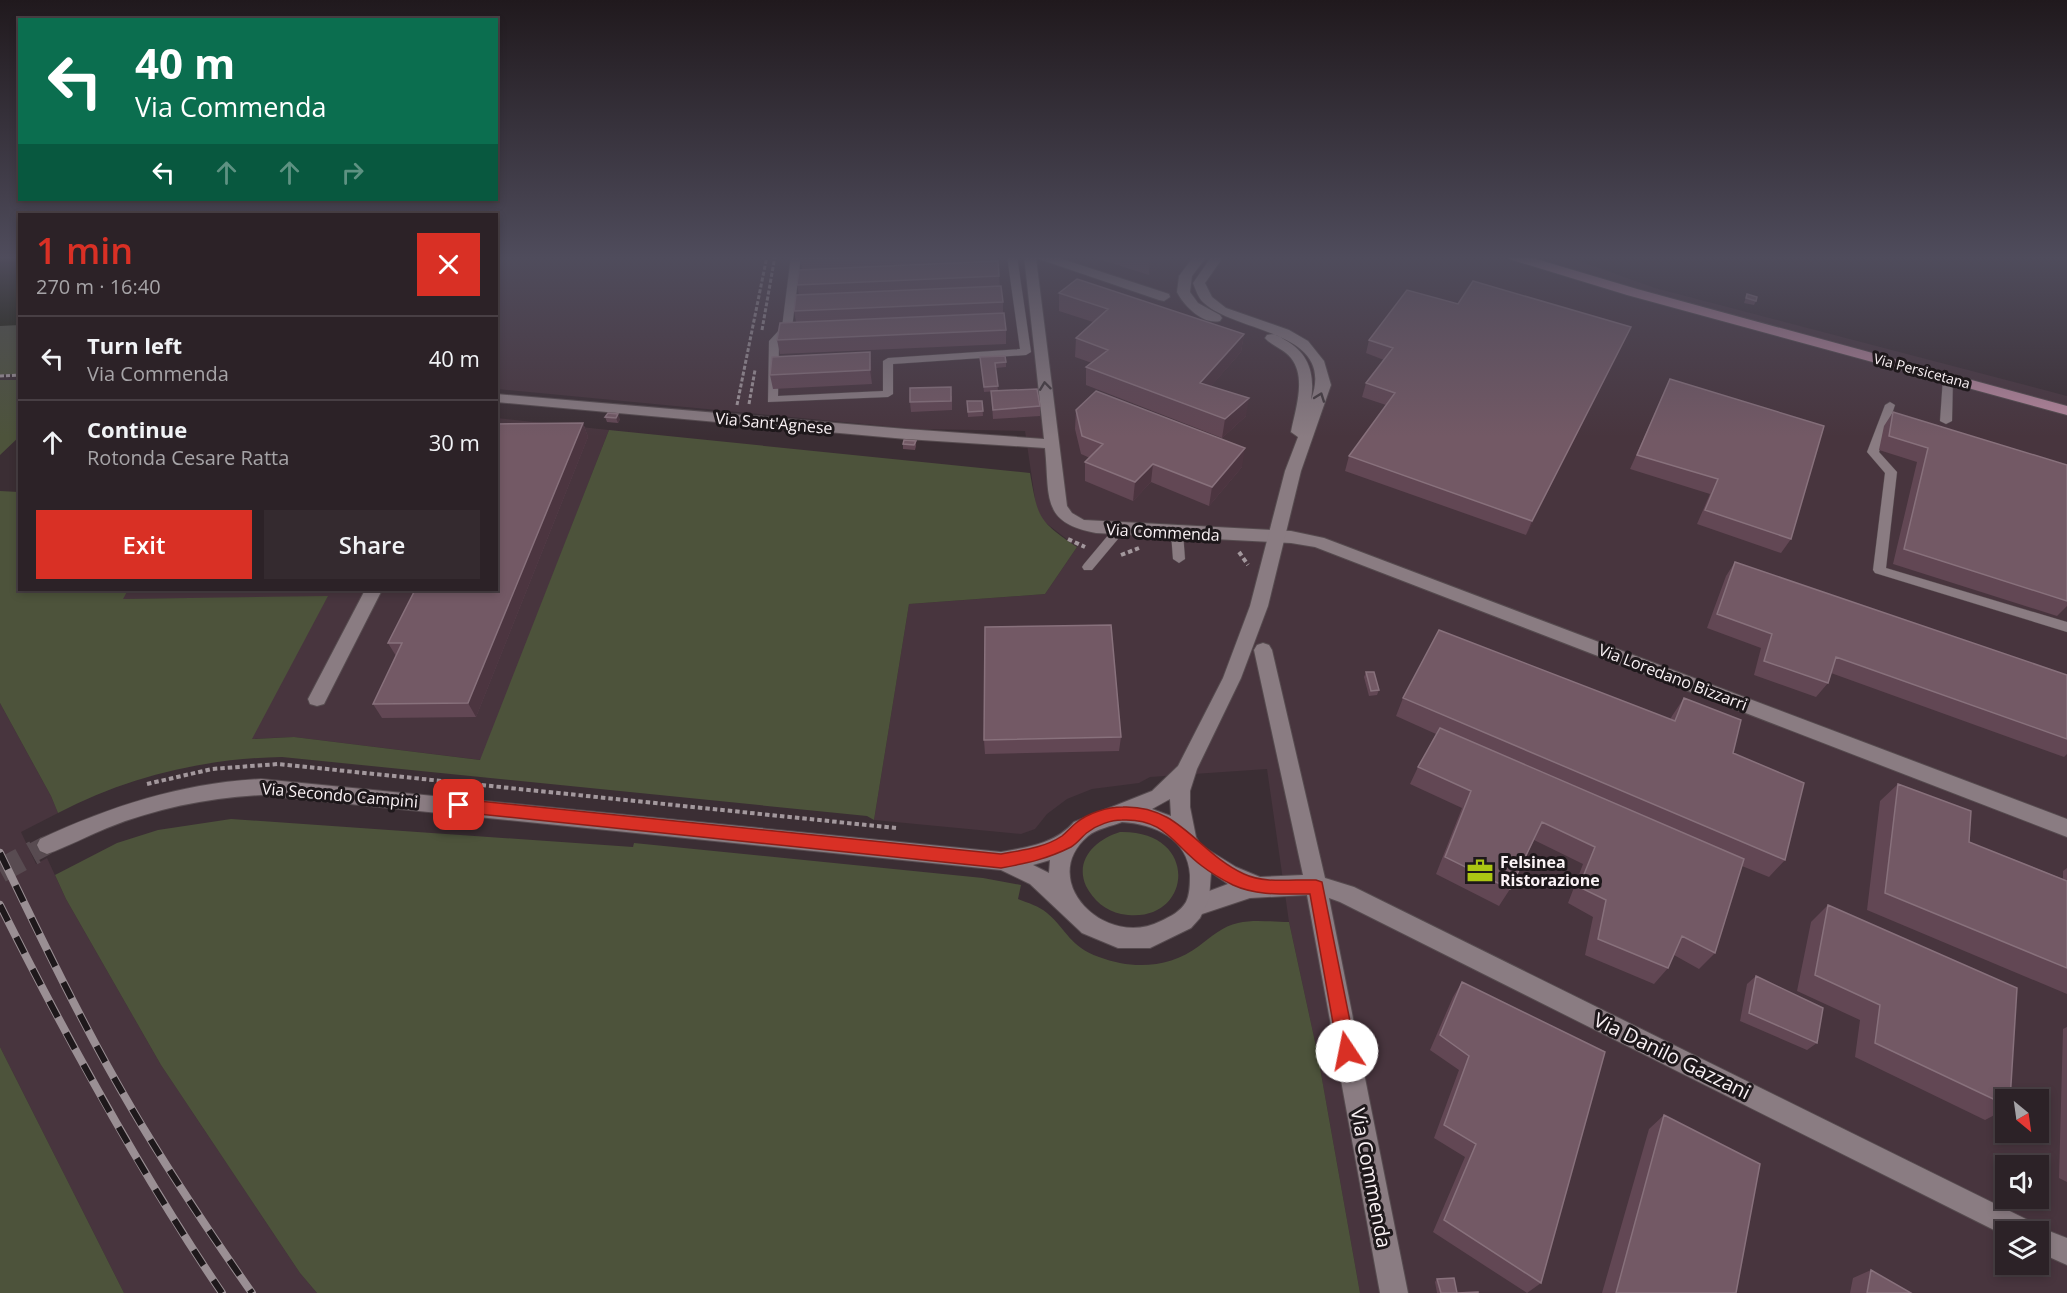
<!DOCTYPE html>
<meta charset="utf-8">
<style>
body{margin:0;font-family:"Open Sans",sans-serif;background:#342a2f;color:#f1f3f6;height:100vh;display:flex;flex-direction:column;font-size:22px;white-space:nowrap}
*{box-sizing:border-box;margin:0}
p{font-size:20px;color:#a6a4a7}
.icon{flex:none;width:33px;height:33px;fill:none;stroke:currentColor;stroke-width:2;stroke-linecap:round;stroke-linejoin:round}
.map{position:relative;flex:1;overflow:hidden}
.drawer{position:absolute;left:18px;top:213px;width:480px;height:378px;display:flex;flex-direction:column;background:#2c2227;border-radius:0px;box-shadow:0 3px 9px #0003,0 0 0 2px #483f44}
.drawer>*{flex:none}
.banner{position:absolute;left:18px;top:18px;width:480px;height:183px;border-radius:0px;box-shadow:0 3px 9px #0003,0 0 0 2px #483f44;background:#0b6e4f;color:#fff;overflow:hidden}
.needle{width:39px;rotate:151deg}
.buttons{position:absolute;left:1995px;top:1089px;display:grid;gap:12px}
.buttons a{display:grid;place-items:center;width:54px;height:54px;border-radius:0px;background:#2c2227;box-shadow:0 3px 9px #0003,0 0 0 2px #483f44;font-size:30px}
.pin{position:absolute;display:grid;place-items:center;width:51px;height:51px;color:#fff;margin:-26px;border-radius:12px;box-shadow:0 3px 9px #0006}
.me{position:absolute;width:66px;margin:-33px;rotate:349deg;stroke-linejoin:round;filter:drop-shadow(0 0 4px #0008)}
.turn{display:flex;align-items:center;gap:21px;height:126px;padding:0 18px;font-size:27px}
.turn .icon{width:78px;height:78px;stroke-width:2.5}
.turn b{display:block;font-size:42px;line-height:51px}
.lanes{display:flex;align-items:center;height:57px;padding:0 18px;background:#0003;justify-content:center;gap:30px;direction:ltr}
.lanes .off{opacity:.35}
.round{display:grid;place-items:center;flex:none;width:63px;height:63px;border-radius:0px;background:#342a2f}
.summary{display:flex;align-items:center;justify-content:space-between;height:102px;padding:0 18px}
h1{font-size:36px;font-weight:600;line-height:45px;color:#d93025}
.button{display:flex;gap:12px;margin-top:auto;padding:12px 18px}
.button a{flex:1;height:69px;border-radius:0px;background:#d93025;color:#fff;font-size:24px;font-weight:600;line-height:69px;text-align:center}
.button a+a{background:#342a2f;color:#f1f3f6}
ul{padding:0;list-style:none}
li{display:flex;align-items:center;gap:18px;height:84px;padding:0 18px;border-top:2px solid #483f44}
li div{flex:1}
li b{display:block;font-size:22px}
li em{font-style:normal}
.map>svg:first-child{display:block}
</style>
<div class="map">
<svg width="2067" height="1293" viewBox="0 0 2067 1293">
<rect width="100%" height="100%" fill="#3b2e34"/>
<path fill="#48353e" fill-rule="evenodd" d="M496 256H1510L1535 263 1568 257 1655 288 2067 396V1293H1360L1317 1051 1289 922 1267 769 1150 777 1139 783 1092 789 1067 799 1047 814 1035 829 1021 834 874 820 909 604 1045 594 1077 547 1042 520 1036 506 1025 431 916 429 497 389ZM2006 1100H2038V1132H2006ZM2006 1166H2038V1198H2006ZM2006 1232H2038V1264H2006Z
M497 418 609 430 481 760 294 737 251 739 327 597 122 599 128 590H496Z
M0 703 51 796 58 813 21 832 36 864 47 858 66 899 161 1065 300 1273 317 1293H124L0 1047Z"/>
<path fill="#4d533b" d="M0 256H19V374L0 375Z
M0 380H19L20 436 0 455Z
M609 430 1030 473C1038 518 1038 521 1077 547L1045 594 909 604 874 820 867 816 282 757C205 758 126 777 58 813L51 796 0 703V491L19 492 20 590H128L123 599 328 596 252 739 294 737 480 760Z
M231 819 633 847 634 843 983 878 1021 885 1018 899C1028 903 1039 906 1047 913 1068 931 1069 946 1099 957 1133 970 1170 968 1199 946 1211 937 1223 926 1238 923 1254 919 1273 922 1289 922L1317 1051 1360 1293H317L300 1273 161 1065 66 899 55 875 117 843 158 830Z
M1120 832C1203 830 1192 928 1121 914 1106 911 1093 900 1086 886 1074 859 1097 839 1120 832Z
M0 1047 124 1293H0Z"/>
<path fill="#151a01" d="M0 256H19V325L0 326Z"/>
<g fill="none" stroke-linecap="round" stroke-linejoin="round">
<path stroke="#584b51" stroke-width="19" stroke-dasharray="19 9" stroke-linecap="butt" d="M32 853 47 845"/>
<path stroke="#584b51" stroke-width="24" stroke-dasharray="24 12" stroke-linecap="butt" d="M0 871 35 852"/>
<g stroke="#564b4f" stroke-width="1">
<path id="service" d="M791 256H801L792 328 779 342 778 396 883 391V361L888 358 1020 349 1007 256H1017L1031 352 1026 355 893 364V394L888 397 768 402 769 341 782 327Z
M1948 375 1953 378 1952 421 1946 424 1940 421 1943 378Z
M1890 402 1895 405 1879 452 1897 472 1886 568 2067 622V632L1875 573 1873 570 1885 473 1867 452 1885 405Z
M1119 526 1123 527 1125 530 1123 533 1092 570H1084L1082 567 1084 564 1115 527Z
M1177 529 1183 533 1185 559 1179 563 1173 559 1171 533Z"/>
</g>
<g stroke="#564b4f" stroke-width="2">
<path id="minor" d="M1024 256H1053L1169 294 1170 297 1164 301 1159 300 1036 258 1067 506 1072 513 1084 520 1291 531 1324 538 2067 819V837L1315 547 1291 543 1096 533C1040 523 1050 496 1045 448L906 439 496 402V394L906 429 1044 439Z
M365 590H382L324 704 317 706 310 704 308 699Z
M1263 643 1269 645 1272 650 1325 878 1354 887 2034 1223 2036 1226 2067 1238V1265L2038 1252V1232H2006V1236L1340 902 1329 898 1408 1293H1380L1307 895 1250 898 1196 916 1188 913 1185 906 1188 899 1228 884 1187 856 1184 850 1187 844 1194 841 1236 867 1260 877 1303 875 1254 650 1257 645Z"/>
</g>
<g stroke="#564b4f" stroke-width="2">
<path id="tertiary" d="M1194 256H1207L1192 276 1190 292 1198 303 1220 315 1222 318 1220 321C1203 325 1184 306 1177 292L1179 276Z
M1212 256H1224L1205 283 1212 297 1226 308 1289 330 1308 341 1324 361 1331 385 1301 471 1268 606 1241 678 1197 769 1190 791V807L1196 837 1208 859 1211 873 1209 899 1200 918 1191 928 1150 948H1118L1082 933 1030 884 1001 870 261 795C208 798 157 808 107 828 87 836 67 847 47 854L40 851 37 845 40 839C111 806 182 783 261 779L1001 852C1028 847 1055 844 1074 822L1152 791 1178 766 1223 678 1250 606 1285 471 1298 437 1291 432C1295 410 1307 378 1291 358 1284 349 1272 346 1265 338L1267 335C1275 333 1278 336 1285 340 1309 353 1315 374 1311 400 1337 330 1238 334 1204 303 1198 298 1196 290 1193 283ZM1170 799 1171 816 1152 809ZM1122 822C1154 824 1188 838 1190 875 1190 884 1190 894 1186 902 1180 912 1171 916 1161 921 1105 950 1036 880 1088 836 1096 829 1112 826 1122 822ZM1050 860 1049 873 1033 865Z"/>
</g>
<g stroke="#564b4f" stroke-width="2">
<path id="primary" d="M1507 256H1526L1637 289 2067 406V415L1627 295 1509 259Z"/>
</g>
<path stroke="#a3989d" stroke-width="3" stroke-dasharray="4 2" stroke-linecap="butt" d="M762 330 775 256
M0 376 20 375
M749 404 755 370
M737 405 767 256"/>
<path stroke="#a3989d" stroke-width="4" stroke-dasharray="4.5 3" stroke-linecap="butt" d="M1068 539 1085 547
M1239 552 1248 565
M1121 555 1139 548
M147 784 212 769 278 764 896 828"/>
<use href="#service" fill="#8a7c82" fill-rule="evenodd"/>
<use href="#minor" fill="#8a7c82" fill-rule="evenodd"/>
<use href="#tertiary" fill="#8a7c82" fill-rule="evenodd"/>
<use href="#primary" fill="#b5869c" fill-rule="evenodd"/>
<g stroke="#9a8f94" stroke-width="8">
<path id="rail" d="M0 853C42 940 83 1026 132 1109 169 1172 210 1233 252 1293
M0 905C67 1039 138 1169 222 1293"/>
</g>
<use href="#rail" stroke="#1e181b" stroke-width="6" stroke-dasharray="18" stroke-linecap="butt"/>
</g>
<path fill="#624754" d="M800 256H997L999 276 1000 287 1003 302V313L1006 330V344L780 354 777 340 796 322 794 311 799 295 797 285 802 269Z
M1092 256H1171L1149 275 1092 257Z
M1059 293 1244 334 1241 352 1211 386 1246 416 1222 438 1086 385V367L1092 363 1075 357 1076 338 1093 322 1059 311Z
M1747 294 1756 301 1754 305 1744 303Z
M1458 304 1631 327 1526 535 1345 471 1349 456 1386 405 1362 397 1366 383 1384 360 1366 353 1369 340Z
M981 362H1006V367L996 368 998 391 984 392Z
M872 366V384L773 389 770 375Z
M1670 379 1791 539 1781 553 1697 524 1710 494 1630 469Z
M991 391 1040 406V416L993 419Z
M952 396V410L911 412 910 402Z
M967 401H982L983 416 968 417Z
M1076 410 1242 467 1209 506 1151 482 1133 501 1085 481V462L1090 458 1081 454 1075 429Z
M1893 412 2067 465V606L2057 616 1893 564 1917 462 1879 450 1884 426Z
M605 417 620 419 618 423 607 422Z
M583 423 588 437 476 717 382 718 373 704 396 656 388 643Z
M916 441V446L915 450 903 449V444Z
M1735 562 2067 675V754L2064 757 1831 673 1828 683 1816 697 1754 675 1761 648 1707 628 1726 576Z
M1366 672 1379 690 1377 695 1369 696 1364 677Z
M1403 698 1670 720 1672 716 1684 698 1733 753 1785 860 1769 877 1742 866 1715 953 1699 969 1674 955 1668 968 1654 984 1585 955 1593 917 1568 903 1583 864 1534 840 1510 889 1499 906 1436 874 1462 808 1410 784 1418 767 1436 734 1396 716Z
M1121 737 1119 751 985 754 984 740Z
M1898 784 1969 842 2063 879V871L2067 868V994L1867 910 1880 801Z
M1828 905 2006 1100V1109L1985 1120 1855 1057 1860 1020 1797 991 1811 922Z
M1756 976 1817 1043 1807 1050 1740 1021 1747 984Z
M1462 982 1541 1283 1527 1293 1433 1232 1465 1157 1434 1138 1459 1070 1430 1050 1453 997Z
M2067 1027V1182L2059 1178 2063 1029Z
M1664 1115 1736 1293H1602L1649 1129Z
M1871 1270 1911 1293H1850L1853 1278Z
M1437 1279 1457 1293H1478H1437L1435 1282Z"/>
<path fill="#4c3540" d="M1152 256H1171L1149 275 1150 257Z
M1631 327 1625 341 1526 535 1532 521Z
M1244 334 1241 352 1198 401 1200 383Z
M870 352 872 366V384L870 370Z
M1249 398 1246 416 1222 438 1225 419Z
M618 414 620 419 618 423 616 418Z
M583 423 588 437 476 717 468 703Z
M1245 448 1242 467 1209 506 1212 487Z
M1153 464 1151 482 1133 501 1135 482Z"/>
<path fill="#735965" stroke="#88717c" stroke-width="1.5" d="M800 256H882L800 259Z
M998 261 999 276 797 285 799 270Z
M1077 279 1244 334 1200 383 1249 398 1225 419 1086 367 1108 350 1076 338 1108 309 1059 293Z
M1473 281 1631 327 1532 521 1349 456 1395 393 1366 383 1393 348 1369 340 1407 290 1458 304Z
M1001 286 1003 302 794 311 796 295Z
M1747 294 1757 297 1756 301 1746 298Z
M1004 313 1006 330 777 340 780 323Z
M870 352V370L770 375 772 357Z
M1005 356 1006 362 995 363 998 386 984 387 980 357Z
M1670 379 1824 426 1791 539 1705 510 1718 479 1637 455Z
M951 387V401L910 402V388Z
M1037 389 1040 406 993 410 991 391Z
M1096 391 1245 448 1212 487 1153 464 1135 482 1085 462 1103 444 1082 436 1076 410Z
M967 401H982L983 411 968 412Z
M1893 412 2067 465V601L1904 549 1928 448 1889 436Z
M608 413 618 414 616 418 605 417Z
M583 423 468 703 373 704 402 643H388L415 590H496V424Z
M904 440 916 441 914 445 903 444Z
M1735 562 2067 675V739L1836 657 1828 683 1764 661 1772 634 1717 614Z
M1111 625 1121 737 984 740 985 627Z
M1439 630 1675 721 1684 698 1741 720 1733 753 1804 783 1785 860 1403 698Z
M1366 672H1374L1379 690 1371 691Z
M1440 728 1744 859 1715 953 1682 936 1668 968 1598 939 1606 900 1579 887 1595 847 1542 822 1510 889 1445 857 1471 791 1418 767Z
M1898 784 1971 811 1969 842 2067 881V968L1885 893Z
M1828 905 2017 988 2010 1100H2006V1105L1875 1043 1880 1005 1815 975Z
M1756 976 1823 1008 1817 1043 1749 1013Z
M1462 982 1605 1052 1541 1283 1444 1220 1476 1144 1444 1125 1469 1056 1440 1035Z
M1664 1115 1760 1164 1736 1293H1616Z
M1871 1270 1911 1293H1867Z
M1454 1278 1457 1293 1478 1292V1293H1441L1437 1279Z"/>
<defs><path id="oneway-chevron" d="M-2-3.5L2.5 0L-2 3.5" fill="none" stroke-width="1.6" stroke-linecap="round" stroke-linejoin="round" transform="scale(1.5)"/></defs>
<g stroke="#443b3f">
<use href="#oneway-chevron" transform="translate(1045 386) rotate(-97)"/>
<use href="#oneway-chevron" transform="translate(1320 397) rotate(-70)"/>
</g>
<linearGradient id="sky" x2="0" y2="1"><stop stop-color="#20191d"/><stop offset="0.59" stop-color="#4f4c5c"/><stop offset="1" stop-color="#4f4c5c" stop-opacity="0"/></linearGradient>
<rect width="2067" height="437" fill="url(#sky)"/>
<path fill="#d93025" stroke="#8d1f18" stroke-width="1.5" d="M459 799 1001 854C1023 850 1044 848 1062 836 1067 832 1071 827 1076 823 1088 813 1107 807 1123 807 1180 805 1198 853 1244 874 1265 884 1294 879 1316 880L1322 882 1356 1051 1353 1058 1347 1060 1340 1058 1338 1051 1310 894C1284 894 1257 896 1233 885 1223 880 1211 873 1202 866 1173 844 1164 818 1122 820 1111 820 1097 825 1088 832 1082 836 1078 843 1071 847 1047 859 1028 863 1001 868L459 812 453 810 451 805 453 801Z"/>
<defs>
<g id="office-bare" transform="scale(2.07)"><path d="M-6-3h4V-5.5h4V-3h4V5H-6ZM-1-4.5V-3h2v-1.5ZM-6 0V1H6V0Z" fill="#acc613" stroke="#1e181b" stroke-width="2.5" paint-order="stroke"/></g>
</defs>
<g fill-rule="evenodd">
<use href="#office-bare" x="1480" y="871"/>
</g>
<g text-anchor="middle" stroke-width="6" stroke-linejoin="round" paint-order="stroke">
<g font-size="14" fill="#faf2f5" stroke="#1e181b">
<text transform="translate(1922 371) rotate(15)" y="5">Via Persicetana</text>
</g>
<g font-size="16" fill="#faf2f5" stroke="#1e181b">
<text transform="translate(774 423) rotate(5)" y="6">Via Sant'Agnese</text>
<text transform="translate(1163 532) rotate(3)" y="6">Via Commenda</text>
<text transform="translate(1673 677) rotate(21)" y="6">Via Loredano Bizzarri</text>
<text transform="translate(340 795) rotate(5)" y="6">Via Secondo Campini</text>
</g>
<g font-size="16" font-weight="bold" fill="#faf2f5" stroke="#1e181b" text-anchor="start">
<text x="1500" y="868">Felsinea<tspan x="1500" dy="18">Ristorazione</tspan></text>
</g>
<g font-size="20" fill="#faf2f5" stroke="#1e181b">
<text transform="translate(1672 1056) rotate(26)" y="7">Via Danilo Gazzani</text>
<text transform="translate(1371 1178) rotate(79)" y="7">Via Commenda</text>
</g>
</g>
</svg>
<div class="buttons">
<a><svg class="needle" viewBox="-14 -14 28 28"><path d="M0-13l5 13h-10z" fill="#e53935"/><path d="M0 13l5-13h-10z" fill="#a6a4a7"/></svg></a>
<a><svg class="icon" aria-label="sound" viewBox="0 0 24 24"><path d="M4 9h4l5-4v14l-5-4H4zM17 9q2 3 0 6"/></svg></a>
<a><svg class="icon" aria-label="layers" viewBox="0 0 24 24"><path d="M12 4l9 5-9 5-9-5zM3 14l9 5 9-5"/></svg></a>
</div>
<div class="pin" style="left:459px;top:805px;background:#d93025"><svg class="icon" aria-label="arrive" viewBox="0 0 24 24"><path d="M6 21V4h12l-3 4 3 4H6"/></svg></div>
<svg class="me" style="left:1347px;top:1051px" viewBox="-20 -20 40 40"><circle r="19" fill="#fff"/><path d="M0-13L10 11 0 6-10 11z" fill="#d93025"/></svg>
<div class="banner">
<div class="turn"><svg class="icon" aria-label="left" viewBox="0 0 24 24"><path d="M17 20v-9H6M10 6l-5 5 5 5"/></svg><div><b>40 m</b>Via Commenda</div></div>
<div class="lanes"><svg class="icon" aria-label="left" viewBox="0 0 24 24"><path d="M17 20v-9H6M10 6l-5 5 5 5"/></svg><svg class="icon off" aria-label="ahead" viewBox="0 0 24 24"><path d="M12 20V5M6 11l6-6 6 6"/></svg><svg class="icon off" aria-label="ahead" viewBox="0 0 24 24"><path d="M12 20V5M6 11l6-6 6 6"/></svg><svg class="icon off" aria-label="right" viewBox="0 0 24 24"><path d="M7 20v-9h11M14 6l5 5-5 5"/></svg></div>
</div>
<section class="drawer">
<div class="summary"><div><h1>1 min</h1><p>270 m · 16:40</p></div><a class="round" style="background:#d93025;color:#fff"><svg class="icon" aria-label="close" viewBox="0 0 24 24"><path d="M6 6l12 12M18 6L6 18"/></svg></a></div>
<ul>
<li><svg class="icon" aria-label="left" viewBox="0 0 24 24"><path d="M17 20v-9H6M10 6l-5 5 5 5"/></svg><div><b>Turn left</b><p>Via Commenda</p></div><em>40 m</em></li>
<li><svg class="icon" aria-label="ahead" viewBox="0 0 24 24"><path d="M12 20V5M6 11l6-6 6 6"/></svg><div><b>Continue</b><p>Rotonda Cesare Ratta</p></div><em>30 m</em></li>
</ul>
<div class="button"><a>Exit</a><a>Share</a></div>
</section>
</div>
